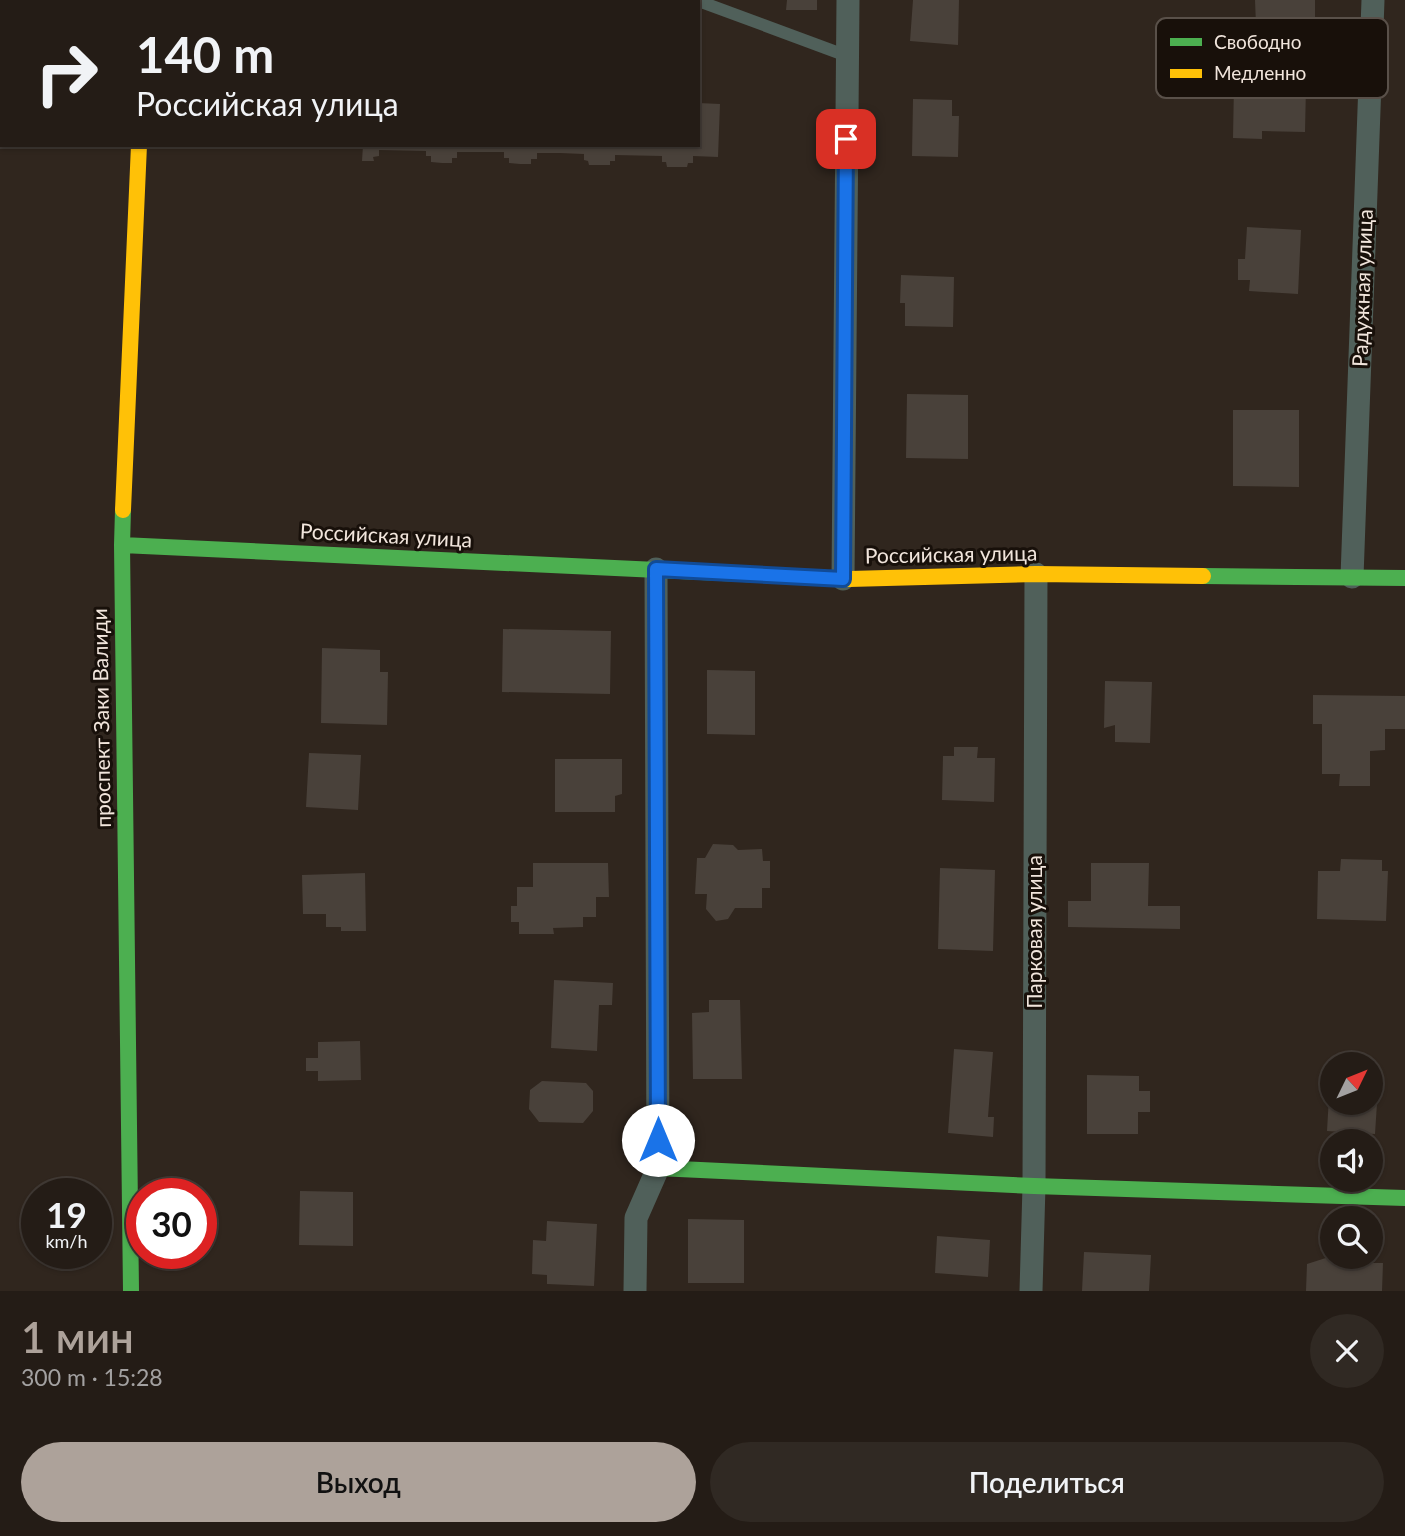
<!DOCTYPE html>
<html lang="ru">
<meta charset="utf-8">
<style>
body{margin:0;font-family:Lato,sans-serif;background:#302923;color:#f1f3f6;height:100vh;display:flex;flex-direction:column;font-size:26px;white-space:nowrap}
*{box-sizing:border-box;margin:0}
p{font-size:23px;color:#a3a1a1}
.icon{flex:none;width:38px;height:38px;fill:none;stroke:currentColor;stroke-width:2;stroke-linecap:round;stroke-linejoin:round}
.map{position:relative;height:1291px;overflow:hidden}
.details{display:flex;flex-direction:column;background:#241c16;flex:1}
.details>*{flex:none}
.guide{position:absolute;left:0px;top:0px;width:700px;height:147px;box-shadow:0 2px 5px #0004,0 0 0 2px #413a35;background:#241c16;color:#f1f3f6;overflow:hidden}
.needle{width:46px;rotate:47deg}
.buttons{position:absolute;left:1320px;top:1052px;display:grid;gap:14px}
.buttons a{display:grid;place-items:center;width:63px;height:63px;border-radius:50%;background:#241c16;box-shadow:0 2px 5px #0004,0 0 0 2px #413a35;font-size:35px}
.speed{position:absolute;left:21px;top:1178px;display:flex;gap:14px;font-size:35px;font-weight:700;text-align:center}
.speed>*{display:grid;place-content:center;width:91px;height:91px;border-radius:50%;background:#241c16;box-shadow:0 2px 5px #0004,0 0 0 2px #413a35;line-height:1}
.speed small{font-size:18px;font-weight:400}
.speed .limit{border:10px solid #d22;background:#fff;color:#111}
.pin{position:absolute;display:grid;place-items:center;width:60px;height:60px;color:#fff;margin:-30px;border-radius:14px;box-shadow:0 4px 10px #0006}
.me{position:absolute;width:77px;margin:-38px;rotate:0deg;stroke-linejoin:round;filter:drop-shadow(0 0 5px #0008)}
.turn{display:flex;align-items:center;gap:24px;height:147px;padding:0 21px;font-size:32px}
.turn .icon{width:91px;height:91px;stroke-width:2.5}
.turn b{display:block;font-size:49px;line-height:60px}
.round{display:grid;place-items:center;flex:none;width:74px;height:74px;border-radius:37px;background:#302923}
.head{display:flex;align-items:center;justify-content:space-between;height:119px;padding:0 21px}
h1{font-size:42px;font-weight:600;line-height:52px;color:#ada29a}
.primary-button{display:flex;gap:14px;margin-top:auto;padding:14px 21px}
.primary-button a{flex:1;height:80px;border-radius:42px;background:#ada29a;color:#111;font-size:28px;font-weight:600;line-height:80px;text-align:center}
.primary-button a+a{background:#302923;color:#f1f3f6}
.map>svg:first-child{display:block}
</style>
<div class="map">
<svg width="1405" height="1291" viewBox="0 0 1405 1291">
<rect width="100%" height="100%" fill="#30261e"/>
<path fill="#49413a" d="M787 0H817V10H786Z
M913 0H959L958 45 910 41Z
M1255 0H1315V25H1256Z
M1234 84 1306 86 1305 132 1262 131V139L1233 138Z
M913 99 952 100V116H959L958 157 912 156Z
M698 103 720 104 718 157 693 156V163H688L687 167H667L666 162H662V156L615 155V161H610V165H589L588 161 584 160V154L560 153H537V159H531V164H520L509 163V158H504V152H457V158H452V163H442L431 162V156H426V151L379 150V156L373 157 374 161H362L363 145H698Z
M1247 227 1301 230 1298 294 1249 291 1250 280H1238V259H1245Z
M901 275 954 277 953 327 905 326V303H900Z
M907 394 968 395V459L906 458Z
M1233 410H1299V487L1233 486Z
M503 629 611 631 610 694 502 692Z
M322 648 380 650V672H388L387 725 321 723Z
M707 670 755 671V735L707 734Z
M1105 681 1152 682 1150 743 1115 742V725L1104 728Z
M1313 695 1405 696V729H1385V750L1370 751V786H1339L1340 774H1322V724H1313Z
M954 747H978L977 758H995L994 802 942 800 943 756H954Z
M309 753 361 755 358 810 306 807Z
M555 759H622V794L615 796V812H555Z
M713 844 733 845 738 850 762 849 763 861H770V888H762V908H735L728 919 716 921 706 909 707 894H695L697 858H705Z
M1341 859 1382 860V871H1388L1386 921 1317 919 1318 871H1340Z
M533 863H608L609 897H596V917H583V927L553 928 554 934H519V922H511V906H517V887H533Z
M1091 863H1149L1148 906H1180V929L1068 927V901H1091Z
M940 868 995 870 993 951 938 949Z
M365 873 366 931H341V927H326V914H303L302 875Z
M554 980 613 983 612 1005H599L597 1051 551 1048Z
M709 1000H740L742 1079H693L692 1013 709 1012Z
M360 1041 361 1080 318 1081V1071H306V1058H318V1042Z
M954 1049 993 1052 988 1117H994L993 1137 948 1133Z
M1370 1073H1379L1375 1134 1327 1131 1330 1079H1332V1102H1370Z
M1087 1075 1139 1076V1091H1150V1112H1138V1134H1087Z
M542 1081 586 1083 593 1091V1111L583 1123 539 1122 529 1109 530 1090Z
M300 1191 353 1192V1246L299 1245Z
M688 1219 744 1220V1283H688Z
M547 1221 597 1224 594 1286 547 1284V1275L532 1274 533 1240 546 1241Z
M937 1236 990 1240 988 1277 935 1273Z
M1084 1252 1151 1255 1149 1291H1082Z
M1332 1256H1357L1369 1263H1383L1382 1291H1306L1307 1264Z"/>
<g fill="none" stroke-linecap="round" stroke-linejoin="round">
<path stroke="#50605a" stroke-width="12" d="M684 0H696L847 56"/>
<path stroke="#50605a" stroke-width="23" d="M1352 577 1373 0
M843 579 848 0
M635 1291 636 1218 658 1168 656 569
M1031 1291 1034 1186 1036 574"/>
<path stroke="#4caf50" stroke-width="16" d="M146 0V2
M123 510 122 545 131 1291
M122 545 849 579
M1203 576 1405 578
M658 1168 1034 1186 1405 1198"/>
<path stroke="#ffc107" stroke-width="16" d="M123 510 139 145
M849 579 1036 574 1203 576"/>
</g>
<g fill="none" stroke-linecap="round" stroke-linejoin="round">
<g stroke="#114b97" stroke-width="18">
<path id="route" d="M658 1140 656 569 843 579 846 139"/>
</g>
<use href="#route" stroke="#1a73e8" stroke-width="12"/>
</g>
<g text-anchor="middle" stroke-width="6" stroke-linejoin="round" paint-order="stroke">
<g font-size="21" fill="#f1e5dc" stroke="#18100a">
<text transform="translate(1363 288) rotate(-88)" y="7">Радужная улица</text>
<text transform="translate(386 536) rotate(3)" y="7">Российская улица</text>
<text transform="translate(951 555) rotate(-1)" y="7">Российская улица</text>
<text transform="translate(102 718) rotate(-91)" y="7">проспект Заки Валиди</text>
<text transform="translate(1035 932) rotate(-90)" y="7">Парковая улица</text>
</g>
</g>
<rect x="1156" y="18" width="232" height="80" rx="10" fill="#18100a" stroke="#595049" stroke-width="2"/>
<rect x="1170" y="38" width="32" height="8" fill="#4caf50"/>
<rect x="1170" y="69" width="32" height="9" fill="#ffc107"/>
<g font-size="19" fill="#f1e5dc">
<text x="1214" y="49">Свободно</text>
<text x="1214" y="80">Медленно</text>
</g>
</svg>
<div class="buttons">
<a><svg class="needle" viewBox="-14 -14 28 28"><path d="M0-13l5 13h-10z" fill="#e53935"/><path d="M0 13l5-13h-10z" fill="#a3a1a1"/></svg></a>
<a><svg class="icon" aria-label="sound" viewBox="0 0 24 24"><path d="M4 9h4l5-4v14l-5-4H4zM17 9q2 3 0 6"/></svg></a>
<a><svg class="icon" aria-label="search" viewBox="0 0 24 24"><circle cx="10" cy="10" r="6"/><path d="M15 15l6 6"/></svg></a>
</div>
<div class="speed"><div>19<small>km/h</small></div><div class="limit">30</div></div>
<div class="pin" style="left:846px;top:139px;background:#d93025"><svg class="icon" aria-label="arrive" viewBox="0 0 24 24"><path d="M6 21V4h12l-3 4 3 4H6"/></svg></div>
<svg class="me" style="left:658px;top:1140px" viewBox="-20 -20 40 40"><circle r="19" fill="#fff"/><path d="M0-13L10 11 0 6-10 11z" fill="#1a73e8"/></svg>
<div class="guide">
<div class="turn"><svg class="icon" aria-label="right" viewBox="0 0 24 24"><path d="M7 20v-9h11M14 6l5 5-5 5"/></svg><div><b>140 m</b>Российская улица</div></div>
</div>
</div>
<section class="details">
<div class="head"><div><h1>1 мин</h1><p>300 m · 15:28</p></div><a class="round"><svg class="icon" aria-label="close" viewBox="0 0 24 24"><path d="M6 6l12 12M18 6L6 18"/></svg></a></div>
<div class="primary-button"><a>Выход</a><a>Поделиться</a></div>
</section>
